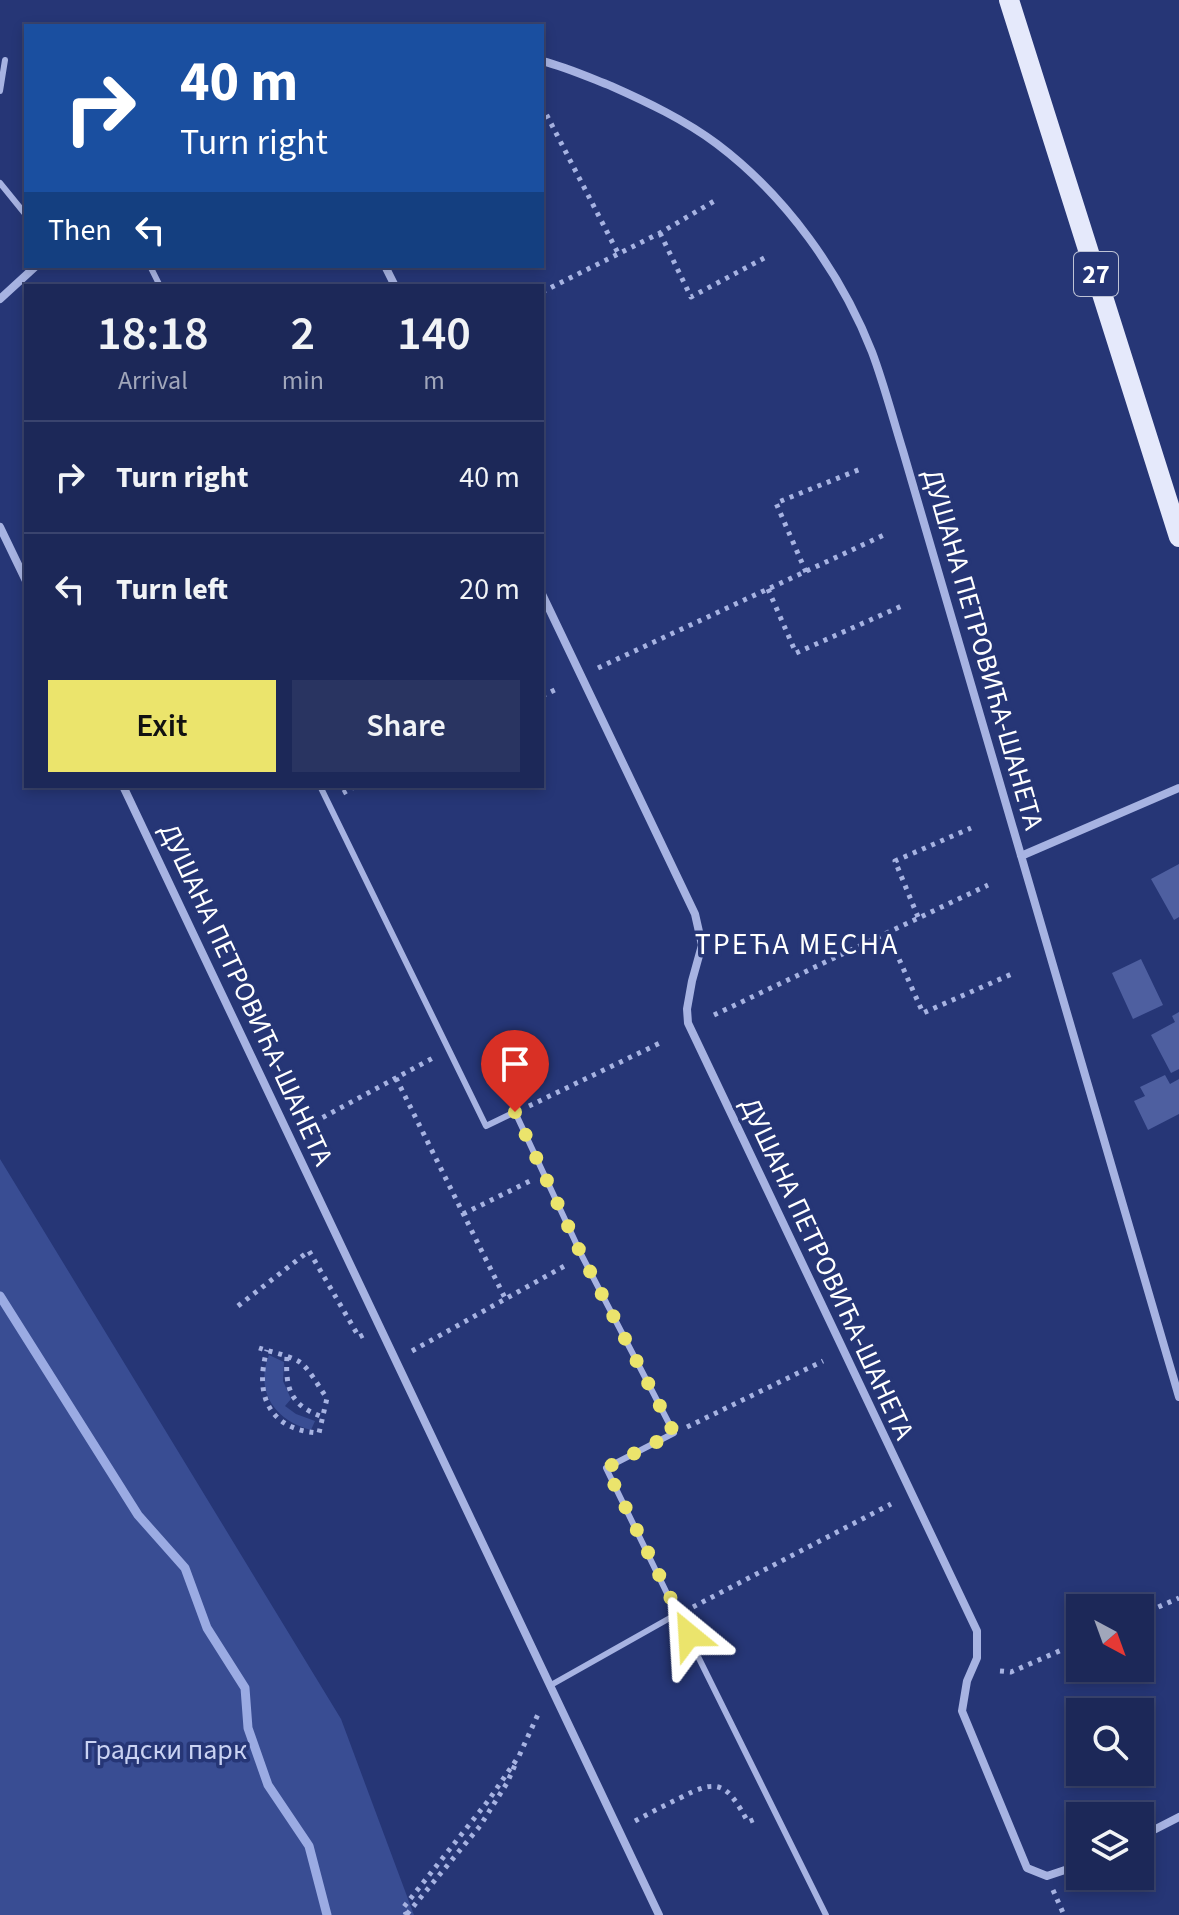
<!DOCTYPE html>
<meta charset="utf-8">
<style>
body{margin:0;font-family:"Source Sans 3",sans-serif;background:#293461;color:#f1f3f6;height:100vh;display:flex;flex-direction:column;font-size:30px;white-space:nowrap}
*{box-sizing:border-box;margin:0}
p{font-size:26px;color:#a0a6ba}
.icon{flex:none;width:44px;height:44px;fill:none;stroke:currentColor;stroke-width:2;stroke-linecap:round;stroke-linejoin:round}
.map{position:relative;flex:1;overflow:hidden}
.side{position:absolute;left:24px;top:284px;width:520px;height:504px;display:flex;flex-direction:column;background:#1c2858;border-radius:0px;box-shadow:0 4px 12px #0003,0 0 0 2px #3a446e}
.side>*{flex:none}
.banner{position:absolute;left:24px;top:24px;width:520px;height:244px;border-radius:0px;box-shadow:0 4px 12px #0003,0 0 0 2px #3a446e;background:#1a4fa0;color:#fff;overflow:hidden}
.needle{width:52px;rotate:139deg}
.fabs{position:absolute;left:1066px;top:1594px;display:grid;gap:16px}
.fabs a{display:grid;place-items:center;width:88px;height:88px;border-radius:0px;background:#1c2858;box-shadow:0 4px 12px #0003,0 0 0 2px #3a446e;font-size:40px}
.pin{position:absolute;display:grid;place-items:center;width:68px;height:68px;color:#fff;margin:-82px -34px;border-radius:50% 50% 50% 0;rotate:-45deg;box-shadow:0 0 8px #0007}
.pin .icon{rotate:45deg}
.me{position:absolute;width:88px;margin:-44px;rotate:333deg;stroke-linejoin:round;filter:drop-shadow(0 0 6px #0008)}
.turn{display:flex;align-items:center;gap:28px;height:168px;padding:0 24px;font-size:36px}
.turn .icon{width:104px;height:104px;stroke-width:2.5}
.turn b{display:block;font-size:56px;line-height:68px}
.then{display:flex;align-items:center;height:76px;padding:0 24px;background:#0003;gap:16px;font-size:30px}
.eta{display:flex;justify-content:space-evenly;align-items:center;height:136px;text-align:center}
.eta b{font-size:48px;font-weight:600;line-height:56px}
.cta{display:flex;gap:16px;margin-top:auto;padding:16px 24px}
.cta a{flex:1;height:92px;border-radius:0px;background:#ebe46c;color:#111;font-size:32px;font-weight:600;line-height:92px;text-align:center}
.cta a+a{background:#293461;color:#f1f3f6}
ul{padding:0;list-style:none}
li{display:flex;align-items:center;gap:24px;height:112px;padding:0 24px;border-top:2px solid #3a446e}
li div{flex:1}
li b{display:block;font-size:30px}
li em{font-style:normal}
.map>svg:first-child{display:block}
</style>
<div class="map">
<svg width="1179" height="1915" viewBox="0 0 1179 1915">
<rect width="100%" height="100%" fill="#263676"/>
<path fill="#394d93" d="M0 1159 341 1719 414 1915H0Z
M269 1355 284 1362 283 1381 291 1399 285 1406 296 1414 315 1421 311 1430C276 1421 254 1392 269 1355Z"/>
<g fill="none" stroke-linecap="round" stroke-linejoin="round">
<path stroke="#9babe3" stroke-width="9" d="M0 1296 138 1515 185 1568 207 1628 245 1688 248 1728 268 1785 309 1846 327 1915"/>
</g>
<path fill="#4e5fa0" d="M1179 864V917L1174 920 1151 879Z
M1141 959 1163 1005 1133 1019 1112 973Z
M1179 1012V1069L1171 1073 1151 1035 1175 1022 1172 1016Z
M1165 1075 1170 1084 1179 1079V1114L1148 1130 1134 1101 1145 1096 1140 1087Z"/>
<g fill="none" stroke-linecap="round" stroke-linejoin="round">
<path stroke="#a7b3e2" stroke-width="5" stroke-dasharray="4 6" stroke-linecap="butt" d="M542 106 619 255
M660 233 691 297 768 256
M542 292 660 233 716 200
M806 572 776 503 863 468
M768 589 796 653 904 605
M598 668 884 535
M542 696 559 688
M343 793 356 786
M918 917 895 861 971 828
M887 932 923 1013 1014 973
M714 1015 988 885
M396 1078 505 1298
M529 1106 662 1042
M305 1127 433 1058
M463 1214 530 1181
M238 1306 309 1251 359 1337 365 1334
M259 1348C271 1352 287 1355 298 1361 309 1367 319 1388 327 1398L319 1433C269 1430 254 1395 267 1350
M412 1351 568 1264
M287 1357C285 1389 291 1406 323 1417
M687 1427 823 1361
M693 1607 891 1504
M1140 1615 1179 1598
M1000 1671 1011 1672 1080 1642
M635 1821C650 1813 665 1805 680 1798 719 1777 727 1784 748 1822L758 1818
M1053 1890 1064 1915
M407 1914 480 1826 507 1783 515 1765
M405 1915 406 1913 403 1908 488 1801 519 1756 540 1710"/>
<path stroke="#a7b3e2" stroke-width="6" d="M0 91 5 60
M0 183 26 215
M150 266 160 286
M320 786 486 1126 515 1112 582 1256 674 1433 606 1468 677 1614
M551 1685 677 1614 826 1915"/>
<path stroke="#a7b3e2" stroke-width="8" d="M542 61C566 67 588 77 611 86 647 102 685 120 717 144 786 196 841 273 872 352 884 384 893 419 903 451L1179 1397
M385 266 395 286
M0 299 36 266
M0 527 26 581
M542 594 695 914 702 945 692 981 687 1009 688 1023 977 1631V1658L967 1681 962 1711 1027 1868 1047 1876 1080 1865
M123 786 659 1915
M1021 856 1179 788
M1140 1837 1179 1817"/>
<path stroke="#e5e9fb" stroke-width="20" d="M1009 0 1179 537"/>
</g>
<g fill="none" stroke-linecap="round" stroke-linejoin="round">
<path stroke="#ebe46c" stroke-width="14" stroke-dasharray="0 25.2" d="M515 1112 582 1256 674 1433 606 1468 689 1635"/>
</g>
<g text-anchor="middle" stroke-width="7" stroke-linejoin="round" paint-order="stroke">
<rect fill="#263676" stroke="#bec3d6" stroke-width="2" x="1074" y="252" width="44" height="44" rx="6"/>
<g font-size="26" font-weight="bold" fill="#fff">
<text x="1096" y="283">27</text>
</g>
<g font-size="28" fill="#fff" stroke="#263676">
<text transform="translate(984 649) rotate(74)" y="10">ДУШАНА ПЕТРОВИЋА-ШАНЕТА</text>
<text transform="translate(247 994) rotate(65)" y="10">ДУШАНА ПЕТРОВИЋА-ШАНЕТА</text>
<text transform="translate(828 1268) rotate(65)" y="10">ДУШАНА ПЕТРОВИЋА-ШАНЕТА</text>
</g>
<g font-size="28" fill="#c9d2f2" stroke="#263676">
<text x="165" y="1759">Градски парк</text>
</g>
<g font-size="30" letter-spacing="2" fill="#fff" stroke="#263676">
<text x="797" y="954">ТРЕЋА МЕСНА</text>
</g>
</g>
</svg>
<div class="fabs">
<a><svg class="needle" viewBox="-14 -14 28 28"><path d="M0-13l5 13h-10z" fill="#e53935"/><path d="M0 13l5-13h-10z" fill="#a0a6ba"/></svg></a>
<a><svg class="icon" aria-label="search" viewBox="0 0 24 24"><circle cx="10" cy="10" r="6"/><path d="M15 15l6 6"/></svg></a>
<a><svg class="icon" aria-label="layers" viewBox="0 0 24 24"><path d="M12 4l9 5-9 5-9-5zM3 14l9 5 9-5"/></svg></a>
</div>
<div class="pin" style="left:515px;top:1112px;background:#d93025"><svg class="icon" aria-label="arrive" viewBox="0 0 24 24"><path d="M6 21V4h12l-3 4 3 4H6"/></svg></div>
<svg class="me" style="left:689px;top:1635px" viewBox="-20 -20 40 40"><path d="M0-17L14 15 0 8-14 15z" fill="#ebe46c" stroke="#fff" stroke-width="4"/></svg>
<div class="banner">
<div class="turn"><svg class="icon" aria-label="right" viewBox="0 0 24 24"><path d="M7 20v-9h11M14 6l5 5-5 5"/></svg><div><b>40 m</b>Turn right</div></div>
<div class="then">Then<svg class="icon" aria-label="left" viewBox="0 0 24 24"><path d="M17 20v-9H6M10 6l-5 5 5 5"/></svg></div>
</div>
<section class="side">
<div class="eta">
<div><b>18:18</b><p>Arrival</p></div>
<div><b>2</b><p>min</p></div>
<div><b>140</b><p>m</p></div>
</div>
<ul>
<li><svg class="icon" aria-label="right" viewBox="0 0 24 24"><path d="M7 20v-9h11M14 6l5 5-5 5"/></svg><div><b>Turn right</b></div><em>40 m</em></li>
<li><svg class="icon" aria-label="left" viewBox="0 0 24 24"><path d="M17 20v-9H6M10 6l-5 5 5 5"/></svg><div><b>Turn left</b></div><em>20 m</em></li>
</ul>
<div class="cta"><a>Exit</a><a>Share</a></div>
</section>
</div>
